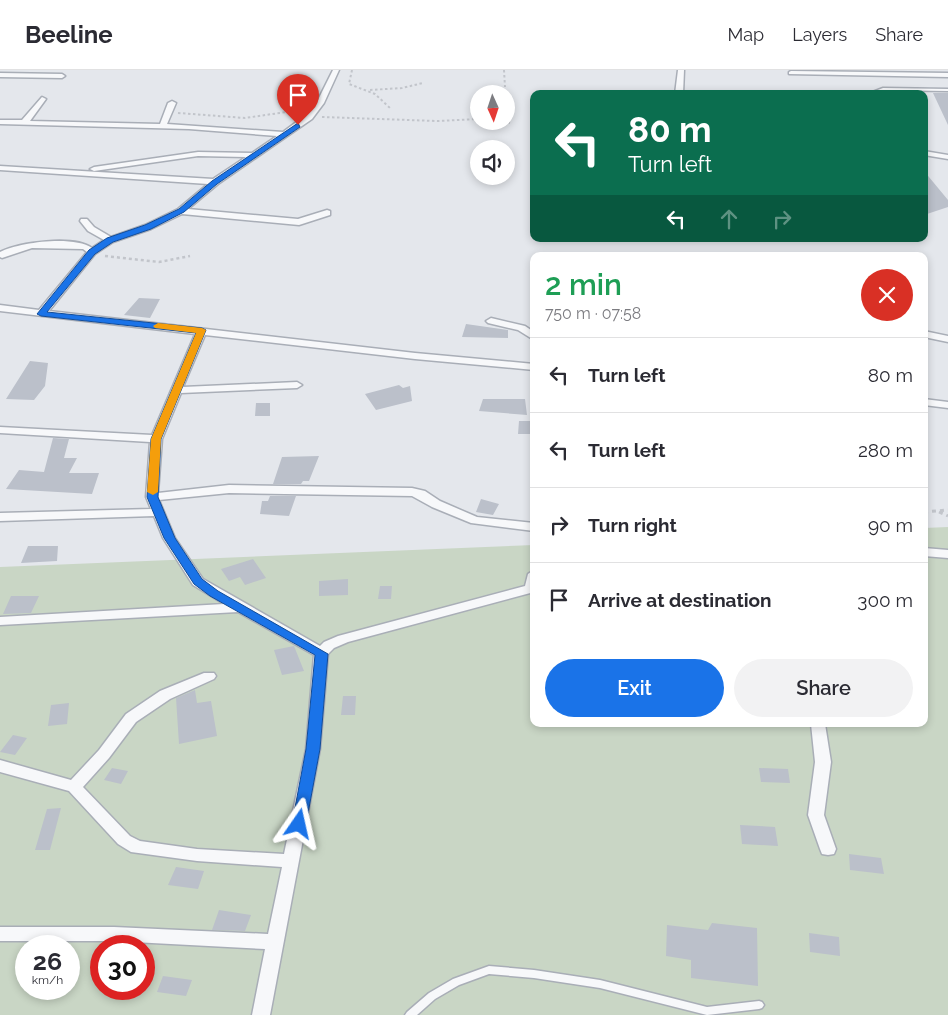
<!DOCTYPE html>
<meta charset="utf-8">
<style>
body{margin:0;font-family:Raleway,sans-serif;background:#f2f2f3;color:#2b2b33;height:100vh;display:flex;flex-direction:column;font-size:19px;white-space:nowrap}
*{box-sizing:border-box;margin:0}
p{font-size:16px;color:#7c7c81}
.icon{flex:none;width:28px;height:28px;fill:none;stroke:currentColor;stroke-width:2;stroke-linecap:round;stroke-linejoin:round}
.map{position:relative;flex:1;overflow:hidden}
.sheet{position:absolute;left:530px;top:182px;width:398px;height:475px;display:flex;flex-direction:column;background:#fff;border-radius:10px;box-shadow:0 2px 8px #0003}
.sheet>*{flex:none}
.banner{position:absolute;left:530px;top:20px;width:398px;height:152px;border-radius:10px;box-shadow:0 2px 8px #0003;background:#0b6e4f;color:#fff;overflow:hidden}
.needle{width:32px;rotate:177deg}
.fabs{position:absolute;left:470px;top:15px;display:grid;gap:10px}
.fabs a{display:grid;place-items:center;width:45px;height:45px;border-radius:50%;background:#fff;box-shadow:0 2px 8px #0003;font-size:25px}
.speed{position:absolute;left:15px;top:865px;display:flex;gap:10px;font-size:25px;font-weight:700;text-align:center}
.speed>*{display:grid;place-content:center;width:65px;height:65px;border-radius:50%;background:#fff;box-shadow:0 2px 8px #0003;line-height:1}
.speed small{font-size:12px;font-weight:400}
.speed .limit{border:8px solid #d22;background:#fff;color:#111}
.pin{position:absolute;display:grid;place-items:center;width:42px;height:42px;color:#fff;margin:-51px -21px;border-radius:50% 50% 50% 0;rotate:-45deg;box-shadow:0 0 5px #0007}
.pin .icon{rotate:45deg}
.me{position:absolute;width:55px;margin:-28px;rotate:11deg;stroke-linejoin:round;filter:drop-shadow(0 0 4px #0008)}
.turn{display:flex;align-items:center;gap:18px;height:105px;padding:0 15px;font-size:22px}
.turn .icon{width:65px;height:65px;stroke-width:2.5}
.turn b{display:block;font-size:35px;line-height:42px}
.lanes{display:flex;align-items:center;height:48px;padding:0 15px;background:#0003;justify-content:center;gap:25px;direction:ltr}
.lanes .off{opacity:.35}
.round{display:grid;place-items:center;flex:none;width:52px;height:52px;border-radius:26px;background:#f2f2f3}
.overview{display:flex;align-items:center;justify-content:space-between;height:85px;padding:0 15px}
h1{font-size:30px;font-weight:600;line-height:38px;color:#1e9e55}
.cta{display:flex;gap:10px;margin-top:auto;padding:10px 15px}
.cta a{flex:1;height:58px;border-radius:30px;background:#1a73e8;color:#fff;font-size:20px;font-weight:600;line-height:58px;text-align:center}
.cta a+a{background:#f2f2f3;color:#2b2b33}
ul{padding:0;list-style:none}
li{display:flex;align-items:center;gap:15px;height:75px;padding:0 15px;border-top:1px solid #e1e1e2}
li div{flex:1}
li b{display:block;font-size:19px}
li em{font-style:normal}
header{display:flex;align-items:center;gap:30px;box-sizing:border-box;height:70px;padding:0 25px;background:#fff;border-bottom:1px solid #e1e1e2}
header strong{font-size:24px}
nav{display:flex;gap:28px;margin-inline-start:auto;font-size:18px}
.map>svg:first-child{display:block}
</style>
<header>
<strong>Beeline</strong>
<nav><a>Map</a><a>Layers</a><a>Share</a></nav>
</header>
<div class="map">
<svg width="948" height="945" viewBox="0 0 948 945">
<rect width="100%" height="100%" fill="#e4e7ec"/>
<path fill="#c9d6c5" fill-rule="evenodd" d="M948 457V945H0V497L534 475V654H924V458ZM26 876H69V919H26ZM101 876H144V919H101Z"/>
<path fill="#bbc0ca" d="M933 23H948V55Z
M924 101 948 130V137L924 145Z
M139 228 160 229 150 248 124 245Z
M466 254 508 260V268L462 267Z
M30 291 48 293 45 316 34 330 6 329Z
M399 315 403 318 410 316 412 331 376 340 365 324Z
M483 329H525L527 345 479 341Z
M256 333H270V346H255Z
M519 351H534V364H518Z
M53 368 69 369 64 388H77L69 403H99L92 424 6 419 19 400 44 402Z
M319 386 309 411H303L301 414H273L282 387Z
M270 426H296L289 446 260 444 262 431H268Z
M481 429 499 434 493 445 476 442Z
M28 476H58L57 491 21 493Z
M253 489 266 508 245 515 240 507 229 511 221 499Z
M348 509V525L319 526V511Z
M380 516H392L391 529H378Z
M11 526H39L31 543 3 544Z
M294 576 304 601 282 605 274 580Z
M195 620 197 633 211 631 217 666 179 674 176 628Z
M343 626H356L355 645H341Z
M69 633 67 654 48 656 51 635Z
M13 665 27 668 15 685 0 682Z
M112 698 128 701 121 714 104 710Z
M759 698 788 699 790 713 761 712Z
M61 738 50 780H35L47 739Z
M740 755 775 757 778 776 742 774Z
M849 784 881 788 884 804 850 800Z
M176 797 204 801 198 819 168 815Z
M219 840 251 845 245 861 212 860Z
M712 853 757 858 758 916 691 908V890L666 886 667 855 708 860Z
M809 863 839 867 840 886 810 882Z
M163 906 192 910 186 926 157 922Z"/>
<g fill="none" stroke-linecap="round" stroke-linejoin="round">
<g stroke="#a9aeb7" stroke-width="3">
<path id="lane" d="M883 18 948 19V21L883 20 873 24 870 23Z
M489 896 534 900 600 910 707 937 759 931 762 932 764 935 762 938 759 939 707 945 600 918 534 908 489 904 459 915 435 929 417 945H405L407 942 429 923 453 909Z"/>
</g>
<g stroke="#a9aeb7" stroke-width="3">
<path id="street" d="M333 0H339L324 33 312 49 218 114 188 139 298 149 327 140 330 141V145L299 155 182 144 151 159 113 172 95 184 49 241 415 283 534 294V300L415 289 205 265 183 317 297 312 302 315 297 318 181 323 162 369 158 423 229 415 412 418 425 421 440 431 477 447 534 453V461L471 453 432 437 412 426 229 423 159 430 175 468 203 509 320 576 324 572 338 566 525 516 528 504 534 500V522L348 572 334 578 328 584 320 679 270 945H252L265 879 114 871H0V857H114L268 864 282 797 197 791 131 782 118 774 69 721 0 702V690L71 710 99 680 126 644 160 621 204 603H214L216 606 214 609 170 629 136 652 109 688 83 717 130 766 140 771 197 779 284 784 306 679 314 585 238 542 0 555V547L224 534 193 515 163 468 154 446 0 451V443L151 439 146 427 150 372 0 363V357L152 365 195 264 0 241V235L39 240 87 182 83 179 32 178 2 188 0 187V182C19 172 74 165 92 178L104 170 88 161 80 151 81 149H87L94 157 111 167 145 155 178 139 208 114 0 100V96L213 109 246 87 198 86 94 101 90 99 94 97 198 82 252 83 277 66 189 59 0 54V50H22L42 27 46 29 30 51 160 54 168 33 172 31 176 33 167 54 283 62 306 45 317 32Z
M678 0H684L683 24H675Z
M791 1 948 3V7L789 4V2Z
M0 3 62 4 65 6 62 8 0 7Z
M924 81 948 85V89L924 85Z
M491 248 525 256 534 262V270L518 260 488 253 486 251Z
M924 261 948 266V272L924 267Z
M924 329 948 332V338L924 335Z
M924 478 948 480V488L924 486Z
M811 654H825L831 692 824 745 836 779 834 784 828 785 822 784 820 779 808 745 815 692Z"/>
</g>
<path stroke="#c2c5cb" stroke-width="2" stroke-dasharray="2.5 2.5" stroke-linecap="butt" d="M352 0 349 14 375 24 390 38
M504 0 505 17
M370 20 402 18 423 13
M178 43 245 48 300 40 298 31 291 27
M322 47 437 51 479 49
M503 51 510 53"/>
<path stroke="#c2c5cb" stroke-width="2.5" stroke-dasharray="3 3" stroke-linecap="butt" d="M105 186 159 192 190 186"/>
<path stroke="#c2c5cb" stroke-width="3" stroke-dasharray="4 4" stroke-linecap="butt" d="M924 442 948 440
M939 442 948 446"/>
<use href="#lane" fill="#f7f8fa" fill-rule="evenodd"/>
<use href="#street" fill="#f7f8fa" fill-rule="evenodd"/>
</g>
<path fill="#1a73e8" stroke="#114b97" d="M298 53 300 57 217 114 184 142 151 159 113 172 95 184 47 242 202 258 206 260 161 369 158 427 175 468 202 509 218 521 328 584 320 679 306 754 304 758H294L292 754 306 679 315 585 210 526 194 514 164 468 147 427 151 369 196 263 41 246 37 244 89 180 107 168 145 155 179 139 212 111Z"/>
<path fill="#f59e0b" d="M158 253 202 258 206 260 161 369 158 422 153 425 147 422 151 369 196 263 155 258 153 256Z"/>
</svg>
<div class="fabs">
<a><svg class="needle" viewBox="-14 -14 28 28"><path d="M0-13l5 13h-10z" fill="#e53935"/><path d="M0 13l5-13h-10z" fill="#7c7c81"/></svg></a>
<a><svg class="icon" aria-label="sound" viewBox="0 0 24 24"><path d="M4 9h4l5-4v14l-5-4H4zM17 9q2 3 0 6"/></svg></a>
</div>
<div class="speed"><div>26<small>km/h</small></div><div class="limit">30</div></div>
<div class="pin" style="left:298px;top:55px;background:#d93025"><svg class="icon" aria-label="arrive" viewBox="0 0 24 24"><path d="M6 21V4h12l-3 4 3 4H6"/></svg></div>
<svg class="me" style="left:299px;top:754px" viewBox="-20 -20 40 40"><path d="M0-17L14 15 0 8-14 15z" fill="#1a73e8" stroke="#fff" stroke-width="4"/></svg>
<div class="banner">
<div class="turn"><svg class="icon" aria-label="left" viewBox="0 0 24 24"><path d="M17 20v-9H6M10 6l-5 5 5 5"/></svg><div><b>80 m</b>Turn left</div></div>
<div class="lanes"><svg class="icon" aria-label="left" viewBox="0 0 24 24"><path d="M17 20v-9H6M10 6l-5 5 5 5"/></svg><svg class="icon off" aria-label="ahead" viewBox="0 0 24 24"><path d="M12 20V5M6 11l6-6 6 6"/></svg><svg class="icon off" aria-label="right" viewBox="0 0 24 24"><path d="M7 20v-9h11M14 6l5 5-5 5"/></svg></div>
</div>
<section class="sheet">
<div class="overview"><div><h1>2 min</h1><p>750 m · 07:58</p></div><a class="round" style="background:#d93025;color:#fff"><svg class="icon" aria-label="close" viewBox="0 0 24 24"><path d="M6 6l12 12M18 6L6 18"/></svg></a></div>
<ul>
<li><svg class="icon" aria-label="left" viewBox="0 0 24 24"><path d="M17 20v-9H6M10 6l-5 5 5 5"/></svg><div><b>Turn left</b></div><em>80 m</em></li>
<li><svg class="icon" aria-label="left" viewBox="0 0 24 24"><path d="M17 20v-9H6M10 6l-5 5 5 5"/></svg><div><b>Turn left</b></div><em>280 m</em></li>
<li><svg class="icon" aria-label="right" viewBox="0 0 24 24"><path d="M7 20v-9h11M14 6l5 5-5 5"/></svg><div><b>Turn right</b></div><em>90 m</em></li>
<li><svg class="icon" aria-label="arrive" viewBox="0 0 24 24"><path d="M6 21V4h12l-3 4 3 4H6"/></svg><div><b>Arrive at destination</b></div><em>300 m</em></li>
</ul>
<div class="cta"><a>Exit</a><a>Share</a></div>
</section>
</div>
